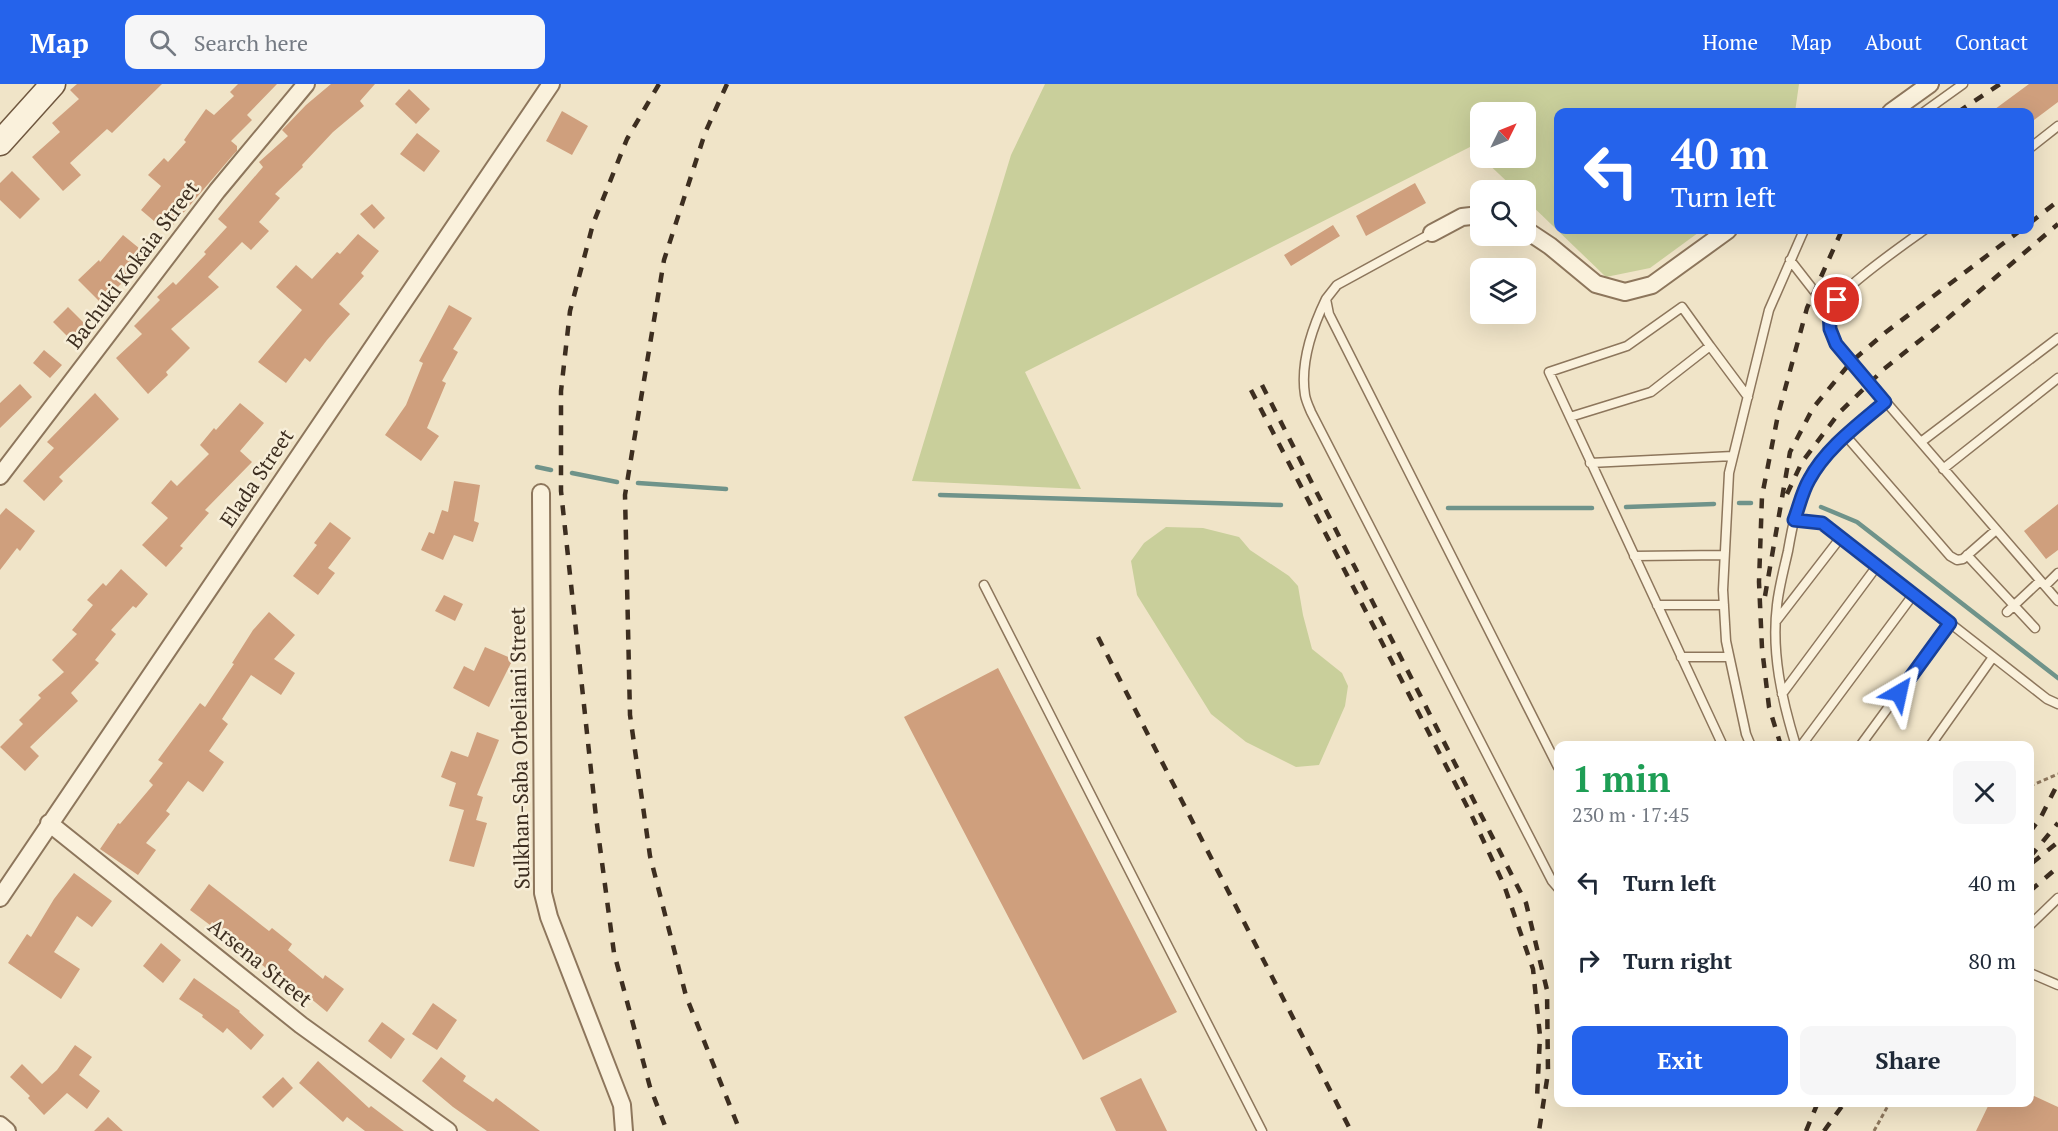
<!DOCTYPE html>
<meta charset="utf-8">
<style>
body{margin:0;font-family:"PT Serif",serif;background:#f6f6f7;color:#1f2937;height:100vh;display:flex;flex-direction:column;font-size:22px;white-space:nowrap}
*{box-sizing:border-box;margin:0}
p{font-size:20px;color:#747a83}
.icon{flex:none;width:33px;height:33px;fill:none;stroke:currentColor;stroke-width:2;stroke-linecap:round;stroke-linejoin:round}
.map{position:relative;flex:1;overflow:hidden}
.sheet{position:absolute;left:1554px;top:657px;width:480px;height:366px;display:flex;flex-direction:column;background:#fff;border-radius:12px;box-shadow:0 6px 24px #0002}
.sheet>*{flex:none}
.top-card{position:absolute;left:1554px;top:24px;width:480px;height:126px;border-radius:12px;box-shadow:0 6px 24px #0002;background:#2563eb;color:#fff;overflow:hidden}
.needle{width:39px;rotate:47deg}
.fabs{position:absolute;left:1470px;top:18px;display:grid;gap:12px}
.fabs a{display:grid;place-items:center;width:66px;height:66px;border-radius:12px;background:#fff;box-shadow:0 6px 24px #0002;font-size:30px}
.pin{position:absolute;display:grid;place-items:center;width:51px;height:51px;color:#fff;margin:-26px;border:3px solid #fff;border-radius:50%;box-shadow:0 2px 6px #0007}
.me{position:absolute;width:66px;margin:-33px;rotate:36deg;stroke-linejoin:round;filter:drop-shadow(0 0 4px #0008)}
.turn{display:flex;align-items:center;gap:21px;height:126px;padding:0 18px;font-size:27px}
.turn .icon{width:78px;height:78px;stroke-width:2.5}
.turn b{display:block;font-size:42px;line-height:51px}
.round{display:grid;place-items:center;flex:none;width:63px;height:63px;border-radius:12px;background:#f6f6f7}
.summary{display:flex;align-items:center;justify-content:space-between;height:102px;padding:0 18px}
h1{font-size:36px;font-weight:800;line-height:45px;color:#1e9e55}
.button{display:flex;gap:12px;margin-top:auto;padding:12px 18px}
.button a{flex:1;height:69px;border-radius:12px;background:#2563eb;color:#fff;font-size:24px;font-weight:800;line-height:69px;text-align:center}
.button a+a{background:#f6f6f7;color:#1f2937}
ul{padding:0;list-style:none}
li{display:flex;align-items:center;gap:18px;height:78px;padding:0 18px}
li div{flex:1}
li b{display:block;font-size:22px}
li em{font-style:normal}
header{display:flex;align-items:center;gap:36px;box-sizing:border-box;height:84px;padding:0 30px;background:#2563eb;color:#fff}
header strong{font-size:28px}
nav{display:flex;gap:33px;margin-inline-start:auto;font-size:21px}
.search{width:420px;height:54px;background:#f6f6f7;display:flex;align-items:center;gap:15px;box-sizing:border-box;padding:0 21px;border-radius:12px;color:#747a83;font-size:22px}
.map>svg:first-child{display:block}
</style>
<header>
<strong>Map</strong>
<div class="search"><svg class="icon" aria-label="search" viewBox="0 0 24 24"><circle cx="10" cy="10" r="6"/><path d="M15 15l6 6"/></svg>Search here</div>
<nav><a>Home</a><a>Map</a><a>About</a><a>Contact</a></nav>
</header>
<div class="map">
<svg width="2058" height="1047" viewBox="0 0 2058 1047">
<rect width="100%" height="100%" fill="#f0e4c8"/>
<path fill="#c9cf9b" d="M1045 0H1799L1795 28H1558V146H1702L1650 184 1606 193 1526 116V106H1516L1482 74H1526V28H1480V72L1470 63 1025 288 1081 405 912 397 1011 71Z
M1166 443 1203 444 1239 453 1250 466 1289 492 1298 502 1303 531 1312 565 1342 589 1348 602 1345 622 1319 681 1296 683 1246 658 1211 630 1137 511 1131 477 1144 459Z"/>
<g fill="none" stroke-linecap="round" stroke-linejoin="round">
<path stroke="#6f938a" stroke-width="4.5" d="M537 383 551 386
M572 389 617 398
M638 399 726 405
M940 411 1281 421
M1739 419H1751
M1626 423 1714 420
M1821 423 1857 438 2058 594
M1448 424H1592"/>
</g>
<path fill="#cf9f7d" d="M77 0H162L112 49 107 45 70 79 81 91 63 107 32 73 60 48 52 39 79 15 70 6Z
M238 0H277L247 31 252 36 231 57 237 62V67L233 71 167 148 141 126 161 102 148 91 164 74 168 78 186 58 184 56 206 25 214 31 234 12 230 8Z
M331 0H375L360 17 364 22 333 48 302 81 303 83 275 110 280 114 259 138 269 147 251 166 242 158 208 193 219 203 171 245 190 264 166 288 168 291 148 310 116 274 142 250 134 242 160 216 157 213 173 198 176 201 206 170 204 168 227 143 218 135 263 83 259 78 288 52 282 46 306 21Z
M2029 0H2058V18L2030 39V28H1991Z
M409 5 430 25 416 40 395 20Z
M562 27 588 42 572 71 546 57Z
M417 49 440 67 424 88 400 70Z
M12 87 40 115 20 135 0 116V99Z
M1415 99 1426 119 1366 152 1356 132Z
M372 120 385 134 374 145 360 130Z
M1333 141 1340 152 1291 182 1284 171Z
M358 150 379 167 361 189 364 192 339 220 350 230 327 256 310 278 305 274 286 299 258 278 302 226 276 203 296 181 312 195 337 168 340 170Z
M123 151 145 169 120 197 122 199 101 219 78 196 99 176 100 178Z
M449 221 472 234 453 265 458 268 442 297 446 299 427 344 439 352 421 377 385 351 406 321 423 279 419 277Z
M68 223 92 247 77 262 53 238Z
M44 266 62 281 50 294 33 279Z
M20 300 32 313 0 344V319Z
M95 309 119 335 59 393 63 397 44 417 23 397 54 364 47 358Z
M240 319 264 339 240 367 252 378 205 426 209 429 180 462 183 464 166 483 142 461 168 434 151 419 171 396 177 402 209 370 200 361 214 344 216 346Z
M454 397 480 401 474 437 479 439 473 458 454 451 443 476 421 466 429 448 434 450 442 426 448 428Z
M2058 420V466L2046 475 2024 447Z
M6 424 35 447 20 467 17 464 0 486V431Z
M330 438 351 454 328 484 335 489 318 511 293 492 317 461 314 459Z
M121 485 148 510 136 524 133 522 111 546 116 550 95 576 99 579 71 609 78 617 30 663 39 672 25 687 0 663 23 640 19 636 41 614 38 611 64 588 52 576 77 550 72 546 93 521 87 516 103 499 106 502Z
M444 511 463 520 455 537 435 527Z
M269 528 295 551 274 575 295 589 281 611 251 591 222 635 228 640 209 667 224 678 203 708 188 697 166 727 170 730 146 759 156 766 138 791 100 765 118 739 120 740 153 701 149 697 163 679 158 676 200 619 205 623 234 580 232 579 253 546Z
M485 563 513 575 489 623 453 604 464 582 474 587Z
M998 584 1177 928 1083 976 904 633Z
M477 648 499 656 477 711 483 713 476 736 487 739 474 783 449 777 464 726 449 722 456 699 441 693 451 667 468 673Z
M74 789 112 817 92 843 77 832 54 868 80 885 61 915 8 879 27 850 31 853 54 815Z
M209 800 269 847 272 844 292 860 288 866 323 895 325 891 344 905 327 928 274 884 271 888 251 872 252 871 224 847 212 838 210 841 190 826Z
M161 859 181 876 163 899 143 882Z
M194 894 240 927 239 928 264 951 251 966 227 944 223 949 202 933 203 931 179 915Z
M433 919 457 936 437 966 412 950Z
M382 938 405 955 391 975 368 957Z
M75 961 92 973 79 991 100 1007 87 1025 67 1009 44 1031 28 1014 30 1012 10 993 22 980 42 1000 57 986Z
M441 973 466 992 463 997 493 1018 496 1014 540 1047H487L453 1023 422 997Z
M318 977 369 1024 371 1022 404 1047H365L347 1033 343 1038 299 999Z
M283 993 293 1004 273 1024 262 1013Z
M1141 994 1167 1047H1116L1100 1014Z
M2030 1010 2058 1023V1047H1976L1990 1018H2030Z
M108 1033 123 1047H94Z"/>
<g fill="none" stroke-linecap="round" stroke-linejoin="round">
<g stroke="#8d765c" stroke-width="11">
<path id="lane" d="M1924 28 1963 0
M2030 64 2058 42
M1924 146C1906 159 1832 210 1829 228 1828 240 1831 250 1836 260L2058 517
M1432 149 1337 201 1326 215 1329 230 1558 683
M1790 176 1829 226
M1326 215C1313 242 1300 279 1305 311 1306 317 1309 323 1311 328L1552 797 1558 804
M1710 262 1682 223 1627 262 1549 288 1723 662
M1570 333 1651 308 1710 262 1748 313
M1846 352 1950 472 1957 476 1963 475 1996 446
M1921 358 2058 254
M1590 379 1733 372
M1943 385 2058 294
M1794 436 1822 439 2047 615 2058 620
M1967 471 2035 544
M1634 472 1724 471
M984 501 1262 1047
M2045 502 2058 489
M1657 521H1724
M2007 528 2040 497
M1777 536 1841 453
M1681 573H1729
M1782 610 1877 482
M1751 662 1746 650 1726 557 1723 506 1729 389 1769 226 1804 146
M1796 662C1782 616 1771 569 1777 521 1779 503 1784 485 1788 467 1792 444 1797 418 1808 396 1825 364 1858 341 1885 318
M1801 662 1913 511
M1860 662 1950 539
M1930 662 1993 573
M2030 841 2058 814
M2030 889 2058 901"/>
</g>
<g stroke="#8d765c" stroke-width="20">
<path id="street" d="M1891 28 1930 0
M1526 146 1550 162 1596 200 1625 208 1652 201 1728 146
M1432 149 1462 133 1480 131
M0 392 217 107 306 0
M541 409 543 809 549 833 622 1021 624 1047
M49 739 301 941 448 1047
M0 814 551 0
M0 1041 7 1047"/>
</g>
<g stroke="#6f573f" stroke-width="27">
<path id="secondary" d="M0 59 53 0"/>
</g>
<path stroke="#8d765c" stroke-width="3" stroke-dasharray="4.5 3" stroke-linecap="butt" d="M2030 702 2058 690
M1874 1047 1890 1018"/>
<use href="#lane" stroke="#faf1dc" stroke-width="8"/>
<use href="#street" stroke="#faf1dc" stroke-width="16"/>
<use href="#secondary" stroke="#faf1dc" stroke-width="24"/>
<path stroke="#3d2e20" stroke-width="4.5" stroke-dasharray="10 10" stroke-linecap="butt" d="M659 0 627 55 593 140 570 227 561 307V407L596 733 614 869 650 1003 667 1047
M727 0 705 49 664 176 625 411 630 631 650 772 686 912 740 1047
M1958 28 2000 0
M2030 139 2058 117
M1262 301 1526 819 1547 906 1548 989 1539 1047
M1251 306 1471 730 1504 801 1533 885 1540 952 1537 1014
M1787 410 1802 378 1839 329 1884 285 1948 234 2058 140
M1765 512 1790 368 1813 324 1851 278 1886 248 2021 146
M1098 553 1351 1047
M1781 662 1769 623 1762 564 1759 498 1762 412 1778 331 1807 224 1842 146
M2030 748 2041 733 2058 699
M2030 773 2058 739
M2032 779 2058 758
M2030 807 2058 783
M1806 1047 1818 1018
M1824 1047 1845 1018"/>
</g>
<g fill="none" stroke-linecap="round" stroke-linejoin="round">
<g stroke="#184099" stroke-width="15">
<path id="route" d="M1837 216 1829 226 1830 245 1836 260 1885 318C1858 341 1826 364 1809 396 1802 408 1799 423 1794 436L1822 439 1950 539 1899 609"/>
</g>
<use href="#route" stroke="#2563eb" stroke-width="10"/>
</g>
<g text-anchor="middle" stroke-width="5" stroke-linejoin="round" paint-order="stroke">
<g font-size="21" fill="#3d2e20" stroke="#f7eed8">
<text transform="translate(133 181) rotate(-53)" y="7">Bachuki Kokaia Street</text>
<text transform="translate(257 394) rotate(-56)" y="7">Elada Street</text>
<text transform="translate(520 664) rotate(-91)" y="7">Sulkhan-Saba Orbeliani Street</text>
<text transform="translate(260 879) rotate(39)" y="7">Arsena Street</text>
</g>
</g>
</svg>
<div class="fabs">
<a><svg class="needle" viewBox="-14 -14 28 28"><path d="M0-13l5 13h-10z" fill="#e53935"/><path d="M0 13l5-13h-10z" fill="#747a83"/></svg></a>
<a><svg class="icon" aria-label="search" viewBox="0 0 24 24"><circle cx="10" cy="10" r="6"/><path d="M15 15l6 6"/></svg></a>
<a><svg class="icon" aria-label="layers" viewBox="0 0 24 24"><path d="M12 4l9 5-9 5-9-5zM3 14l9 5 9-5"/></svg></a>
</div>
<div class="pin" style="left:1837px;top:216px;background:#d93025"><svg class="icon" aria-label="arrive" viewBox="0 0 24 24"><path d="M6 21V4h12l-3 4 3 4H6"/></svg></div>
<svg class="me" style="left:1899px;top:609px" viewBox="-20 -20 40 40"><path d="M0-17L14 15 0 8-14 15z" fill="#2563eb" stroke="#fff" stroke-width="4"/></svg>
<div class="top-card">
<div class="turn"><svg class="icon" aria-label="left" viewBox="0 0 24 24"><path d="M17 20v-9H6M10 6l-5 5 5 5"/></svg><div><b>40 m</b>Turn left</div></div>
</div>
<section class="sheet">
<div class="summary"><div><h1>1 min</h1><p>230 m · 17:45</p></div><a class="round"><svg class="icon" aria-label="close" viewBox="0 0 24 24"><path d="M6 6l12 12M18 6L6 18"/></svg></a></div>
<ul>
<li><svg class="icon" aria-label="left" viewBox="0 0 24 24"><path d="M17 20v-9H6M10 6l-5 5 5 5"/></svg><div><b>Turn left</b></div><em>40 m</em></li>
<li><svg class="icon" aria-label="right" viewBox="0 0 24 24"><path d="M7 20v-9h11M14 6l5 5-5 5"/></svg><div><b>Turn right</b></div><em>80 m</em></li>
</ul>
<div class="button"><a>Exit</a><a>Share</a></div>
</section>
</div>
